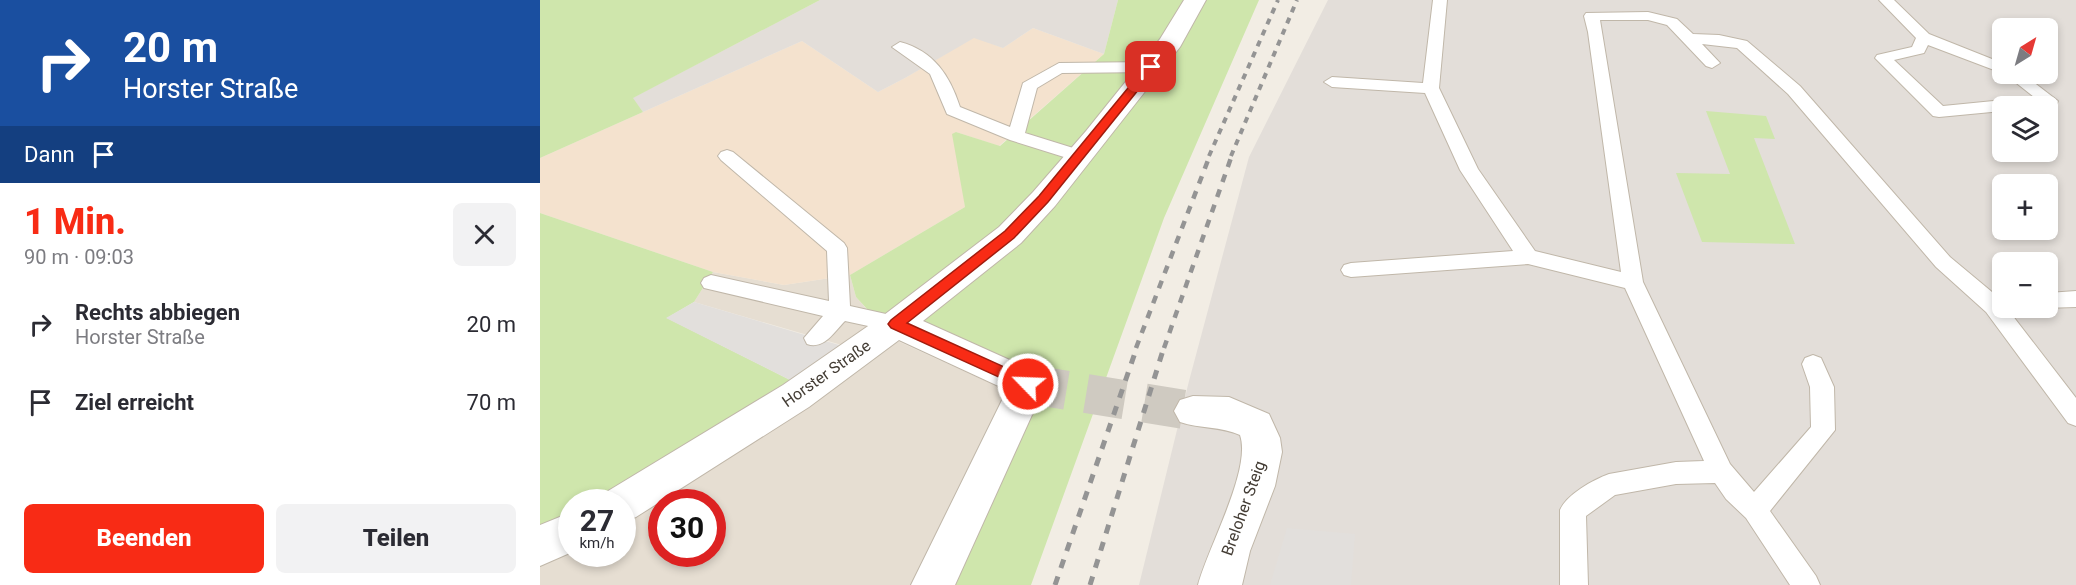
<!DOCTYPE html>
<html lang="de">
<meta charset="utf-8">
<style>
body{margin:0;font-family:Roboto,sans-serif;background:#f2f2f3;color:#2b2b33;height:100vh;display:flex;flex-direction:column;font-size:22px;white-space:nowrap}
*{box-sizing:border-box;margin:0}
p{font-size:20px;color:#7c7c81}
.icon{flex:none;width:33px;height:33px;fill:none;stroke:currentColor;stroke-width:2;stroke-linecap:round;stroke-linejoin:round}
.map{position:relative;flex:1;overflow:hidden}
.sheet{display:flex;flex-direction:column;background:#fff;width:540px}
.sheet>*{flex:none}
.hud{background:#1a4fa0;color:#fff;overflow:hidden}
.needle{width:39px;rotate:37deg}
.controls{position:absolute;left:1452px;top:18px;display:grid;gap:12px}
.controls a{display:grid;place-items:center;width:66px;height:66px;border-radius:9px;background:#fff;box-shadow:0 3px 9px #0003;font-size:30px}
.speed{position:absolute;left:18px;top:489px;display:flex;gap:12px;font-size:30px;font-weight:700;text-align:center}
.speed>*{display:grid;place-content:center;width:78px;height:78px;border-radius:50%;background:#fff;box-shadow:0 3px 9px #0003;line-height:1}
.speed small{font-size:15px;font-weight:400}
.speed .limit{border:9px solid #d22;background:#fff;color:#111}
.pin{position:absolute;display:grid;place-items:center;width:51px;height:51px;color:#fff;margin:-26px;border-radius:12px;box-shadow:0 3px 9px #0006}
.me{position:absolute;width:66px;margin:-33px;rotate:294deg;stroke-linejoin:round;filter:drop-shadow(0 0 4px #0008)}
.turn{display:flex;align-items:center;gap:21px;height:126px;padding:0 24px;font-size:27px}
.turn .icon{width:78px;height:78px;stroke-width:2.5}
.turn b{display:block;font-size:42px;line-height:51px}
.then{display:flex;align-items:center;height:57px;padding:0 24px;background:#0003;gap:12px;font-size:22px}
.round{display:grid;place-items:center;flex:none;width:63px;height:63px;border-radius:9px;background:#f2f2f3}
.headline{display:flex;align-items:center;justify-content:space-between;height:102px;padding:0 24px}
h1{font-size:36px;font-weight:800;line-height:45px;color:#f82b15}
.button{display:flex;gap:12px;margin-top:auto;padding:12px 24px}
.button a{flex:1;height:69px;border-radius:9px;background:#f82b15;color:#fff;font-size:24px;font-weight:800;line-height:69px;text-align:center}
.button a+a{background:#f2f2f3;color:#2b2b33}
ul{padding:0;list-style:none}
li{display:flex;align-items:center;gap:18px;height:78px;padding:0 24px}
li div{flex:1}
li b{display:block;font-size:22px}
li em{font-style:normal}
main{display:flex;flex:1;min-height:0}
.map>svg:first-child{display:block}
</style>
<main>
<section class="sheet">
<div class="hud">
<div class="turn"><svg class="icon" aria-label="right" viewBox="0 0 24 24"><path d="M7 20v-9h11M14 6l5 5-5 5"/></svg><div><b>20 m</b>Horster Straße</div></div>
<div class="then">Dann<svg class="icon" aria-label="arrive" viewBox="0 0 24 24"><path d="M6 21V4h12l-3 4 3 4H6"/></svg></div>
</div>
<div class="headline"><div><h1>1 Min.</h1><p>90 m · 09:03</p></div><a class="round"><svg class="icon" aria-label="close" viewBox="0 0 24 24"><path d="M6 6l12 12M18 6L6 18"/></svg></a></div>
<ul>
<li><svg class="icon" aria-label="right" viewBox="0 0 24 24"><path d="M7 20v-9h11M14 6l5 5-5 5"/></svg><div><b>Rechts abbiegen</b><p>Horster Straße</p></div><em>20 m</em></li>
<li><svg class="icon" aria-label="arrive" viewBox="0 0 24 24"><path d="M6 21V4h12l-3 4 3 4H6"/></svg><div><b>Ziel erreicht</b></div><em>70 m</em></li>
</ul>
<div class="button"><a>Beenden</a><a>Teilen</a></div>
</section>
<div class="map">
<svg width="1536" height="585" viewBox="0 0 1536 585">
<rect width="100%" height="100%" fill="#f2ede4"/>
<path fill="#e6ded2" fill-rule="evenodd" d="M173 272 244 285 310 275 316 297 353 339 483 398 390 585H0V561L31 546 32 554H82L83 517 305 346 154 302ZM122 502H172V554H122Z"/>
<path fill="#f4e2ce" d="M493 28 564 54 459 146 416 132 425 207 310 275 244 285 173 272 0 213V158L262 41 338 92 365 78 434 37 463 48Z"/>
<path fill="#e3ded9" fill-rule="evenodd" d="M280 0H578L564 54 493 28 463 48 434 38 365 78 338 92 262 41 103 112 92 98Z
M788 0H1536V585H599L649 381 709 157ZM1462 28H1508V74H1462ZM1462 106H1508V152H1462ZM1462 184H1508V230H1462ZM1462 262H1508V308H1462Z"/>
<path fill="#cfe6ac" d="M0 0H280L93 98 103 112 0 158Z
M578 0H719L624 218 491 585H398L491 384 349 333 316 297 310 275 425 207 412 134 416 132 460 146 564 54Z
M1166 111 1226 116 1235 139 1214 138 1255 244 1162 242 1136 173 1190 174Z
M0 213 173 272 154 302 127 318 258 384 253 397 81 502H32L31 528 0 543Z"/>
<path fill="#e2dfdc" d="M154 302 275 338 306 347 258 384 126 318Z
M747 528 815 534 811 585H730Z"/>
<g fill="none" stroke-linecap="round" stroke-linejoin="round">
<path stroke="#cfcac1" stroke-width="39" stroke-dasharray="39 20" stroke-linecap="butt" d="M488 384 653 411"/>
<g stroke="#c0b7a9" stroke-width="2">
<path id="service" d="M893 0H907L899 88 938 169 995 251 1081 272 1048 32 1044 16 1046 13 1108 12 1137 19 1153 34 1179 35 1207 41 1260 86 1410 257 1458 297H1462V308H1471L1469 311 1536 398V426L1528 423 1446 312 1396 267 1248 94 1197 48 1162 44 1180 63 1172 68 1166 66 1127 25 1108 20H1060L1103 282 1190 464 1214 492 1271 427 1270 387 1262 364 1265 358 1273 355 1281 358 1294 387 1295 430 1230 511 1276 576 1280 585H1250L1206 518 1186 499 1175 483 1136 484 1075 495 1046 516 1048 585H1020V510C1027 494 1053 480 1069 474L1136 462 1164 461 1085 288 988 264 811 277 804 275 801 270 804 265 811 263 973 251 920 170 885 93 792 87 784 82 792 77 883 83Z
M1339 0H1354L1389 34 1462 63V73L1388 45 1384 53 1354 60 1403 106 1494 97 1465 74H1483L1518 101 1516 105 1505 106H1462V111L1399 117 1393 116 1335 58 1337 55 1372 47 1376 38Z
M360 42C394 51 410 76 420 107L470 127 483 83 519 63 611 62 619 67 611 72 522 73 497 88 485 133 546 152 549 156 546 160 540 162 470 140 407 114 390 74 352 47Z
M187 150 193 152 304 243 307 248 310 306 364 318 367 324 364 330 356 332 305 321C294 332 284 350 267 344L264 338 283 316 164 288 161 283 164 278 171 275 289 301 287 251 181 160 178 156 181 152Z
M1536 291V307L1503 308H1508V293Z"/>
</g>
<g stroke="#c0b7a9" stroke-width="2">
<path id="minor" d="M644 0H666L640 47 515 206 481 243 383 321 501 374 506 384 415 585H371L467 390 359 340 269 407 96 517 82 522V502H63L68 491 243 385 344 315 459 227 493 192 546 131 620 39Z
M653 396 689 397 729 414 740 438 742 452 735 486 710 551 702 585H658C668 547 712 469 700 435 681 426 660 429 640 422L634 411 640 400Z
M32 512V552L0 566V525Z"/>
</g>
<use href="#service" fill="#fff" fill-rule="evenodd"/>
<use href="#minor" fill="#fff" fill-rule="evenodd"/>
<path stroke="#949494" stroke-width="4" stroke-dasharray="6 6" stroke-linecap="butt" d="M669 156 738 0
M691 156 757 0"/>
<path stroke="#949494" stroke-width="4.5" stroke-dasharray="8 8" stroke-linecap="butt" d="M596 348 670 155
M624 348 692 155"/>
<path stroke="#949494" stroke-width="5" stroke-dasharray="9 9" stroke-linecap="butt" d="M515 585 597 347
M550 585 624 347"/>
</g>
<path fill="#f82b15" stroke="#a11c0e" stroke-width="1.5" d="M611 64 616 67 615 69 508 202 474 238 367 323 493 380 495 384 493 388H483L351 328 348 324 351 320 465 231 499 196 607 65Z"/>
<g text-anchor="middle" stroke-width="6" stroke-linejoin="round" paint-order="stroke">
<g font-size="16" fill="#433c34" stroke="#fff">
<text transform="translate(286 373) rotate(-35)" y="6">Horster Straße</text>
<text transform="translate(703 508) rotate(-70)" y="6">Breloher Steig</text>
</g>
</g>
</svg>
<div class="controls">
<a><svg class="needle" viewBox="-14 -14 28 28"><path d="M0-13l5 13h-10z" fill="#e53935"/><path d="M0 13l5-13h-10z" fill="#7c7c81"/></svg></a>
<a><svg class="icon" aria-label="layers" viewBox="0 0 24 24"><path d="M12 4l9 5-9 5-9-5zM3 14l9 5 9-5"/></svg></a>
<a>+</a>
<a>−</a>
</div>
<div class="speed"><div>27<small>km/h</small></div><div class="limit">30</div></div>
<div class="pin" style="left:611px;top:67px;background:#d93025"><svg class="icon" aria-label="arrive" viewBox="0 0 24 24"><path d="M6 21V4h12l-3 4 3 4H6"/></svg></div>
<svg class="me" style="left:488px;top:384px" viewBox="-20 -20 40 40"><circle r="17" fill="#f82b15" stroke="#fff" stroke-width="3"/><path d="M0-11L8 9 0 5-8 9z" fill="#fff"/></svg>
</div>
</main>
